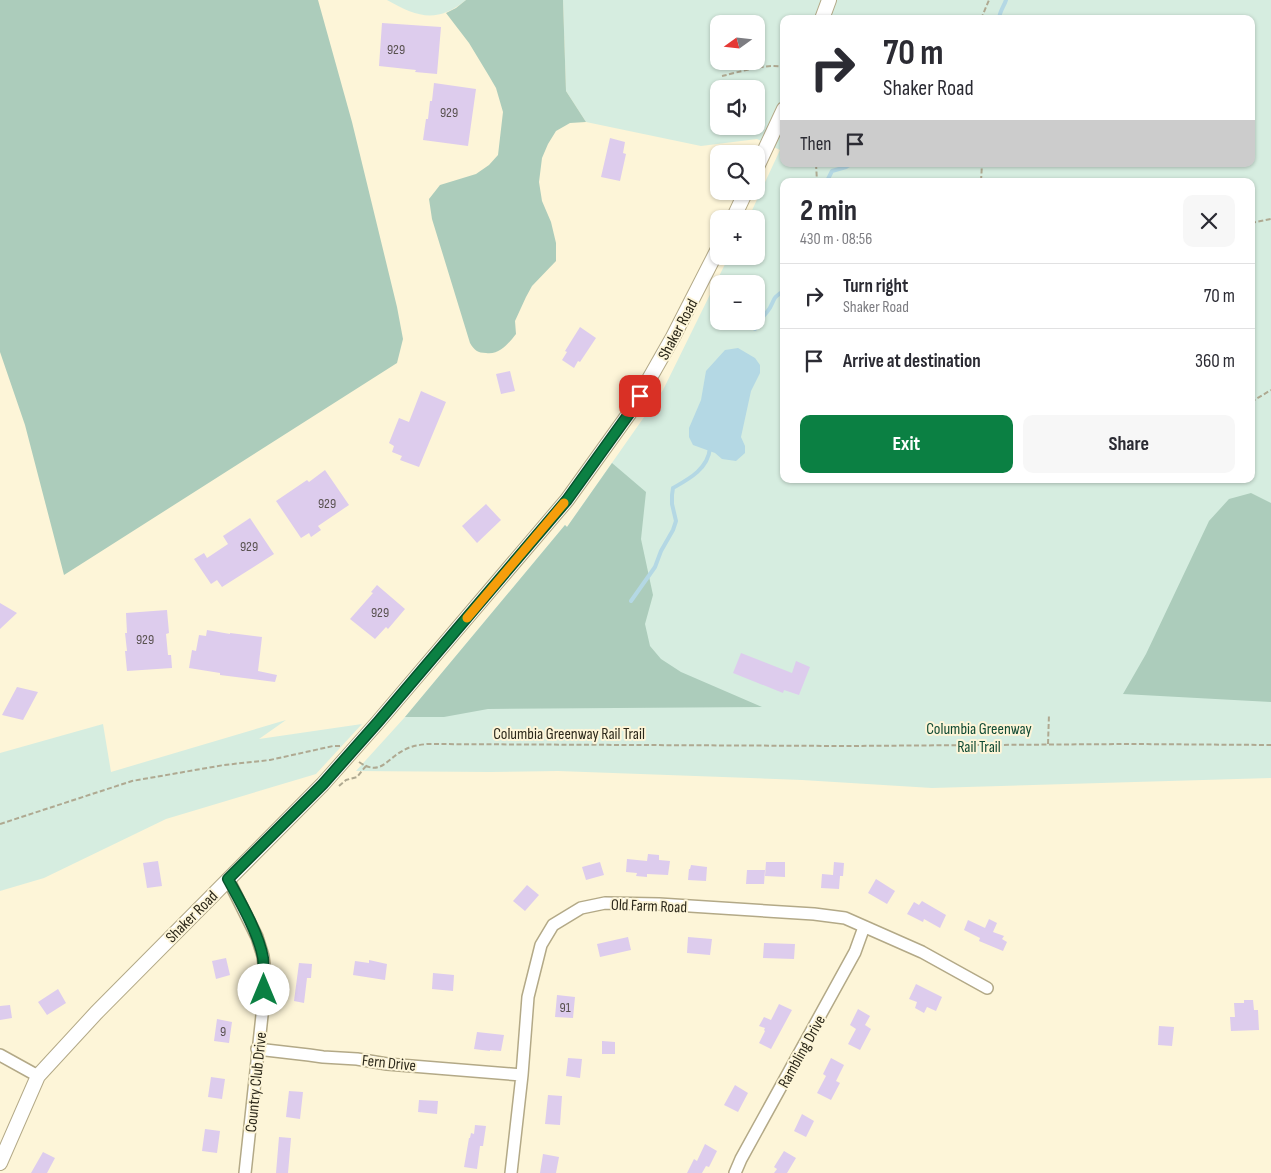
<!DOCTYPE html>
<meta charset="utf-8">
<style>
body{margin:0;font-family:"Sofia Sans Condensed",sans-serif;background:#f7f7f7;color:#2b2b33;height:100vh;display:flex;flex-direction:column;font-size:19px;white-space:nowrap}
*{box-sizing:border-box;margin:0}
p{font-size:16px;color:#7c7c81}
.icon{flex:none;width:28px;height:28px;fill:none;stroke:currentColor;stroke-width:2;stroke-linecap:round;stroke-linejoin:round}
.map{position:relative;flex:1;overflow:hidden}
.drawer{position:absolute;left:780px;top:178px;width:475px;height:305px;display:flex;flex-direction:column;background:#fff;border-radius:10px;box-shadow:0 1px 4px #0004}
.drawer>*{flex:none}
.guide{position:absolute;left:780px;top:15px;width:475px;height:152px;border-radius:10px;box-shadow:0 1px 4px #0004;background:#fff;color:#2b2b33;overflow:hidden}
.needle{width:32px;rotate:255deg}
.controls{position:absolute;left:710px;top:15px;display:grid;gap:10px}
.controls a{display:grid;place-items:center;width:55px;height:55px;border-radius:10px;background:#fff;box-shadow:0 1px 4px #0004;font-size:25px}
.pin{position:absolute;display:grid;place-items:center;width:42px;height:42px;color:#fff;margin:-21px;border-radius:10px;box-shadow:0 2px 8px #0006}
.me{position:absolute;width:55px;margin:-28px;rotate:0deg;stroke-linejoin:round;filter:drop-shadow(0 0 4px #0008)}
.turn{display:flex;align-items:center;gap:18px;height:105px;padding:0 20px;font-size:22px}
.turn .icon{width:65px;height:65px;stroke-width:2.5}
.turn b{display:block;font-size:35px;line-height:42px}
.then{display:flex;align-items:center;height:48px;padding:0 20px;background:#0003;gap:10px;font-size:19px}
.round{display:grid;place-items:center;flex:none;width:52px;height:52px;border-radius:10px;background:#f7f7f7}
.overview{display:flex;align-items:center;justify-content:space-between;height:85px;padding:0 20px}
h1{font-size:30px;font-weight:700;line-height:38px}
.action{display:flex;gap:10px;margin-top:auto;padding:10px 20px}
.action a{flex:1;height:58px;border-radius:10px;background:#0b8043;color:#fff;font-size:20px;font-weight:700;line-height:58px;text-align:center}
.action a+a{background:#f7f7f7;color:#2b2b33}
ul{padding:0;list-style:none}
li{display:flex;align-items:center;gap:15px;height:65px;padding:0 20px;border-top:1px solid #e1e1e2}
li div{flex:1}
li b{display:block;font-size:19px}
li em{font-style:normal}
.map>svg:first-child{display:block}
</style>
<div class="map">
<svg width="1271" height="1173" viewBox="0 0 1271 1173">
<rect width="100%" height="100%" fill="#fdf5d8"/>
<path fill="#d6ede0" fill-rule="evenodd" d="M387 0H466C437 24 417 17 387 0Z
M563 0H1271V778L932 788 802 780 558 771 490 772 356 771 405 717 565 525 567 527 663 390 729 256H756V219H748L780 150 757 139 701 146 586 122 566 91ZM784 19H1251V164H784ZM719 24H756V61H719ZM719 89H756V126H719ZM784 181H1251V479H784ZM719 284H756V321H719Z
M286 720 259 739 362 724 316 774 166 819 44 878 0 891V753L103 724 111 772Z"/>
<path fill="#acccbb" d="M0 0H318L352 122 397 307 403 339 397 363 64 575 25 425 0 352Z
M466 0H563L566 91 586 122 570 123 556 131 548 144 542 158 539 182 542 201 551 222 556 243V261L532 286 526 297 515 321 516 334C508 344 500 355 486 353 478 353 474 350 470 343L432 219 429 199 440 185 476 174 489 165 498 155 503 112 496 88 489 76 469 43 446 13 456 8Z
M612 463 646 492 641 539 653 595 645 624 650 646 661 659 681 672 762 707 488 709 444 717H405L565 525 567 527Z
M1251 493 1271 503V702L1123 694 1146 654 1209 521 1229 499Z"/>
<path fill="#b4d8e4" d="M738 348 755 358 760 365V373L751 391 741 437 745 446V453L736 461 722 459 715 453 693 445 689 437V428L701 400 706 371 725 350Z"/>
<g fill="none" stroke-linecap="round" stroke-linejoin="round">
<path stroke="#b4d8e4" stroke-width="4" d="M999 19C999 13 1004 6 1006 0
M827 181 832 171 846 167 851 164
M755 329C758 321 762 318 767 312 775 303 770 298 784 291
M631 601 655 567 661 551 673 530 676 521 672 504V495L673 488C689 479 708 469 710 448"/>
</g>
<path fill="#ddcced" d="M382 23 441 27 437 74 415 72 416 70 379 66Z
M434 83 476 89 468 146 423 140 426 119H428L430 101H432Z
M610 138 625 142 623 153 626 154 620 181 601 177Z
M580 327 596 338 580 362 578 361 574 368 562 360 567 352 565 351Z
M510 371 515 391 501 394 496 374Z
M421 391 446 402 419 467 400 460 402 456 392 452 394 446 389 443 399 418 409 422Z
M325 470 349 505 318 526 321 530 311 537 309 533 301 538 276 501 307 480 309 482Z
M486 504 501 520 477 543 462 526Z
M250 518 274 554 222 587 217 580 211 584 194 559 204 553 207 558 228 544 223 536Z
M377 585 405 609 388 629 386 627 375 639 350 619 373 593 371 592Z
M0 603 17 613 0 629Z
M167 610 169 633 166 634 168 655H171L172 668 127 671 125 651H127L125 633H127L126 613Z
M207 630 230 634V633L262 637 258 671 277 675 275 682 220 675V673L189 668 192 650 196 651 199 635 206 636Z
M741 653 792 673 796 661 810 667 799 695 784 690 783 693 733 673Z
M17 687 38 692 23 720 2 715Z
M648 854 659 855V860L670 861 668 875 647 874V877L636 876 637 873 626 872 627 859 647 861Z
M158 861 162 886 147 888 143 863Z
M600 862 604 875 586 880 582 867Z
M766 862H785V877L765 876Z
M834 862 844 863 843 876H840L839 889 821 888 822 874 833 875Z
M691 865 707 867 706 881 688 880 689 869H690Z
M747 870H765L764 884H746Z
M876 879 895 891 887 904 868 893Z
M527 885 539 895 525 911 513 901Z
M922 901 946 915 940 928 924 919 923 922 907 914 914 902 919 905Z
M989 919 997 923 993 932 1004 936 1002 939 1007 942 1003 951 979 941 980 938 964 930 968 920 985 928Z
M628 937 631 950 600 957 597 944Z
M688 937 712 939 710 955 687 953Z
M764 943 795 944 794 959 763 958Z
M226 958 230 975 216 979 212 961Z
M369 960 387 964 385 980 353 975 355 961 369 963Z
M299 963 312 964 311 978H307L304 1003 294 1001Z
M433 973 454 975 453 991 432 989Z
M916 984 942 997 936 1011 927 1007 924 1013 915 1008 917 1002 909 999Z
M58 989 66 1003 47 1015 38 1002Z
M557 995 575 997 573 1018 555 1017Z
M1244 1000H1253L1254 1010H1258L1259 1030 1231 1031 1230 1017H1235L1234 1003H1244Z
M779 1004 792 1010 771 1049 759 1043 765 1031 764 1030 765 1028 759 1026 764 1017 771 1020Z
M10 1005 12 1018 0 1020V1006Z
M858 1009 870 1016 865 1025 871 1029 860 1050 848 1044 856 1029 850 1025Z
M217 1019 232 1022 229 1043 214 1041Z
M1159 1026 1174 1027 1172 1046 1158 1045Z
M477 1032 504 1035 501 1051 490 1050V1051L474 1049Z
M602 1041 615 1042V1054H602Z
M568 1058 582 1059 580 1078 566 1076Z
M831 1058 844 1065 836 1081 840 1083 831 1100 817 1093 826 1076 823 1074Z
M211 1077 225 1079 222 1099 208 1097Z
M735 1085 748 1093 738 1112 724 1105Z
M289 1091 303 1092 300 1119 286 1117Z
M548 1095 562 1096 560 1125 545 1124Z
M419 1100 438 1101 437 1114 418 1112Z
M802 1114 814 1121 806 1137 794 1131Z
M475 1125 486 1126 483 1146H480L477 1169 464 1167 469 1138H470L471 1133 474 1134Z
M205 1129 220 1131 217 1153 202 1151Z
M279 1137 291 1138 288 1173H276Z
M705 1144 717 1151 709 1167 706 1166 702 1173H687L694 1159 697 1161Z
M784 1151 796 1158 787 1173H774L777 1169 774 1167Z
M43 1152 55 1158 47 1173H31Z
M543 1154 559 1157 556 1173H540Z"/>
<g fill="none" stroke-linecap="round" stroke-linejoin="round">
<g stroke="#b3a987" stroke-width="14">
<path id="minor" d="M228 879 257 937 263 956 265 973 263 1006 245 1173
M257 1049 309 1055 323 1057 357 1059 387 1064 522 1075
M0 1055 38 1076
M511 1173 522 1075 528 997 541 945 553 925 581 908 605 903 659 904 814 914 845 918 922 952 987 988
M735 1173 741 1159 855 952 864 927"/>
</g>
<g stroke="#b3a987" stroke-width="16">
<path id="tertiary" d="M822 19 829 0
M756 169 784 109
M733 219 746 191
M0 1163 38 1076 96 1013 323 784 378 722 567 500 631 411 673 337 719 247"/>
</g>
<path stroke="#afa991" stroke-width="2" stroke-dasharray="5 2.5" stroke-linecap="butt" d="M981 19 989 0
M722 76C740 72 766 63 784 67
M816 164 817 181
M981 181 982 164
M1251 223 1271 219
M1251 402 1271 390
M1048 744 1049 714
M359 762C381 777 386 759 404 750 411 746 419 745 427 744L845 746 1129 744 1271 745
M339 786 346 780 357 777 366 766
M0 824 132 781 224 765 270 760 333 746H340"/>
<use href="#minor" stroke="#fff" stroke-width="11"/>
<use href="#tertiary" stroke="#fff" stroke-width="14"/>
</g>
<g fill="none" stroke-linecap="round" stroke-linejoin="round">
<g stroke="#07532c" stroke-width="12">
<path id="route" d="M264 990C264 979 264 969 263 958 259 934 240 901 228 879L323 784 378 722 567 500 631 411 640 396"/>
</g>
<use href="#route" stroke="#0b8043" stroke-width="9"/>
<path stroke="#f59e0b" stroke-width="9" d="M467 618 564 503"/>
</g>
<g text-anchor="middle" stroke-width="4" stroke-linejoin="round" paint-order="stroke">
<g font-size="14" fill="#58514f">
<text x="396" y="54">929</text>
<text x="449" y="117">929</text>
<text x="327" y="508">929</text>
<text x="249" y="551">929</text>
<text x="380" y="617">929</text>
<text x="145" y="644">929</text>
<text x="565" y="1012">91</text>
<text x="223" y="1036">9</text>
</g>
<g font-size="16" fill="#2c281a" stroke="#fdf5d8">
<text transform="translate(677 329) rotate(-62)" y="6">Shaker Road</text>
<text x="569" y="739">Columbia Greenway Rail Trail</text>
<text transform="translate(649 905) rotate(2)" y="6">Old Farm Road</text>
<text transform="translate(191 916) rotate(-45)" y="6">Shaker Road</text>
<text transform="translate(801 1051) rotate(-61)" y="6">Rambling Drive</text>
<text transform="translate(389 1062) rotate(6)" y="6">Fern Drive</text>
<text transform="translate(255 1082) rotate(-84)" y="6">Country Club Drive</text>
</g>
<g font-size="16" fill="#104a33" stroke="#fdf5d8">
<text x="979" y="734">Columbia Greenway<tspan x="979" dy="18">Rail Trail</tspan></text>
</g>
</g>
</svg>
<div class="controls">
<a><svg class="needle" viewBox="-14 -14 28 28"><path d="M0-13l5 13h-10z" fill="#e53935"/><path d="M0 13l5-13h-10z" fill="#7c7c81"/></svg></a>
<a><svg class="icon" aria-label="sound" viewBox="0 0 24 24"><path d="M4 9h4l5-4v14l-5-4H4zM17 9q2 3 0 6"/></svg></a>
<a><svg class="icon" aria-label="search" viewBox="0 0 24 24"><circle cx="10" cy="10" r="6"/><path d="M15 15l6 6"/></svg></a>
<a>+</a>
<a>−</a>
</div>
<div class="pin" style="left:640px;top:396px;background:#d93025"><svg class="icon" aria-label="arrive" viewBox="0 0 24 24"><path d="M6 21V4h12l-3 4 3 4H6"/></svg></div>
<svg class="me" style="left:264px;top:990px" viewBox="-20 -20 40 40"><circle r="19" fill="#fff"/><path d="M0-13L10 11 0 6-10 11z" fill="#0b8043"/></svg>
<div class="guide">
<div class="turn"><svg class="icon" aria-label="right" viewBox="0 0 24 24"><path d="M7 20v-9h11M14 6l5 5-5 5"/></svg><div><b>70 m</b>Shaker Road</div></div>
<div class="then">Then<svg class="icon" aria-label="arrive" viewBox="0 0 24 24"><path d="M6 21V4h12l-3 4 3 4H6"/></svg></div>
</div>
<section class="drawer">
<div class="overview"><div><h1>2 min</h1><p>430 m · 08:56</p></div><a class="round"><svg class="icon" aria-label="close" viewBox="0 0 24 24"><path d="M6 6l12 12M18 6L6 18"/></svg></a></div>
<ul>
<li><svg class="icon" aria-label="right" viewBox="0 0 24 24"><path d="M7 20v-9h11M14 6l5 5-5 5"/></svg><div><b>Turn right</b><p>Shaker Road</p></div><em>70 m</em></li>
<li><svg class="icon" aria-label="arrive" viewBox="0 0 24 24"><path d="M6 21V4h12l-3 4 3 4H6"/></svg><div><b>Arrive at destination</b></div><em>360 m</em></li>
</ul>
<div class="action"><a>Exit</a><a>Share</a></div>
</section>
</div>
